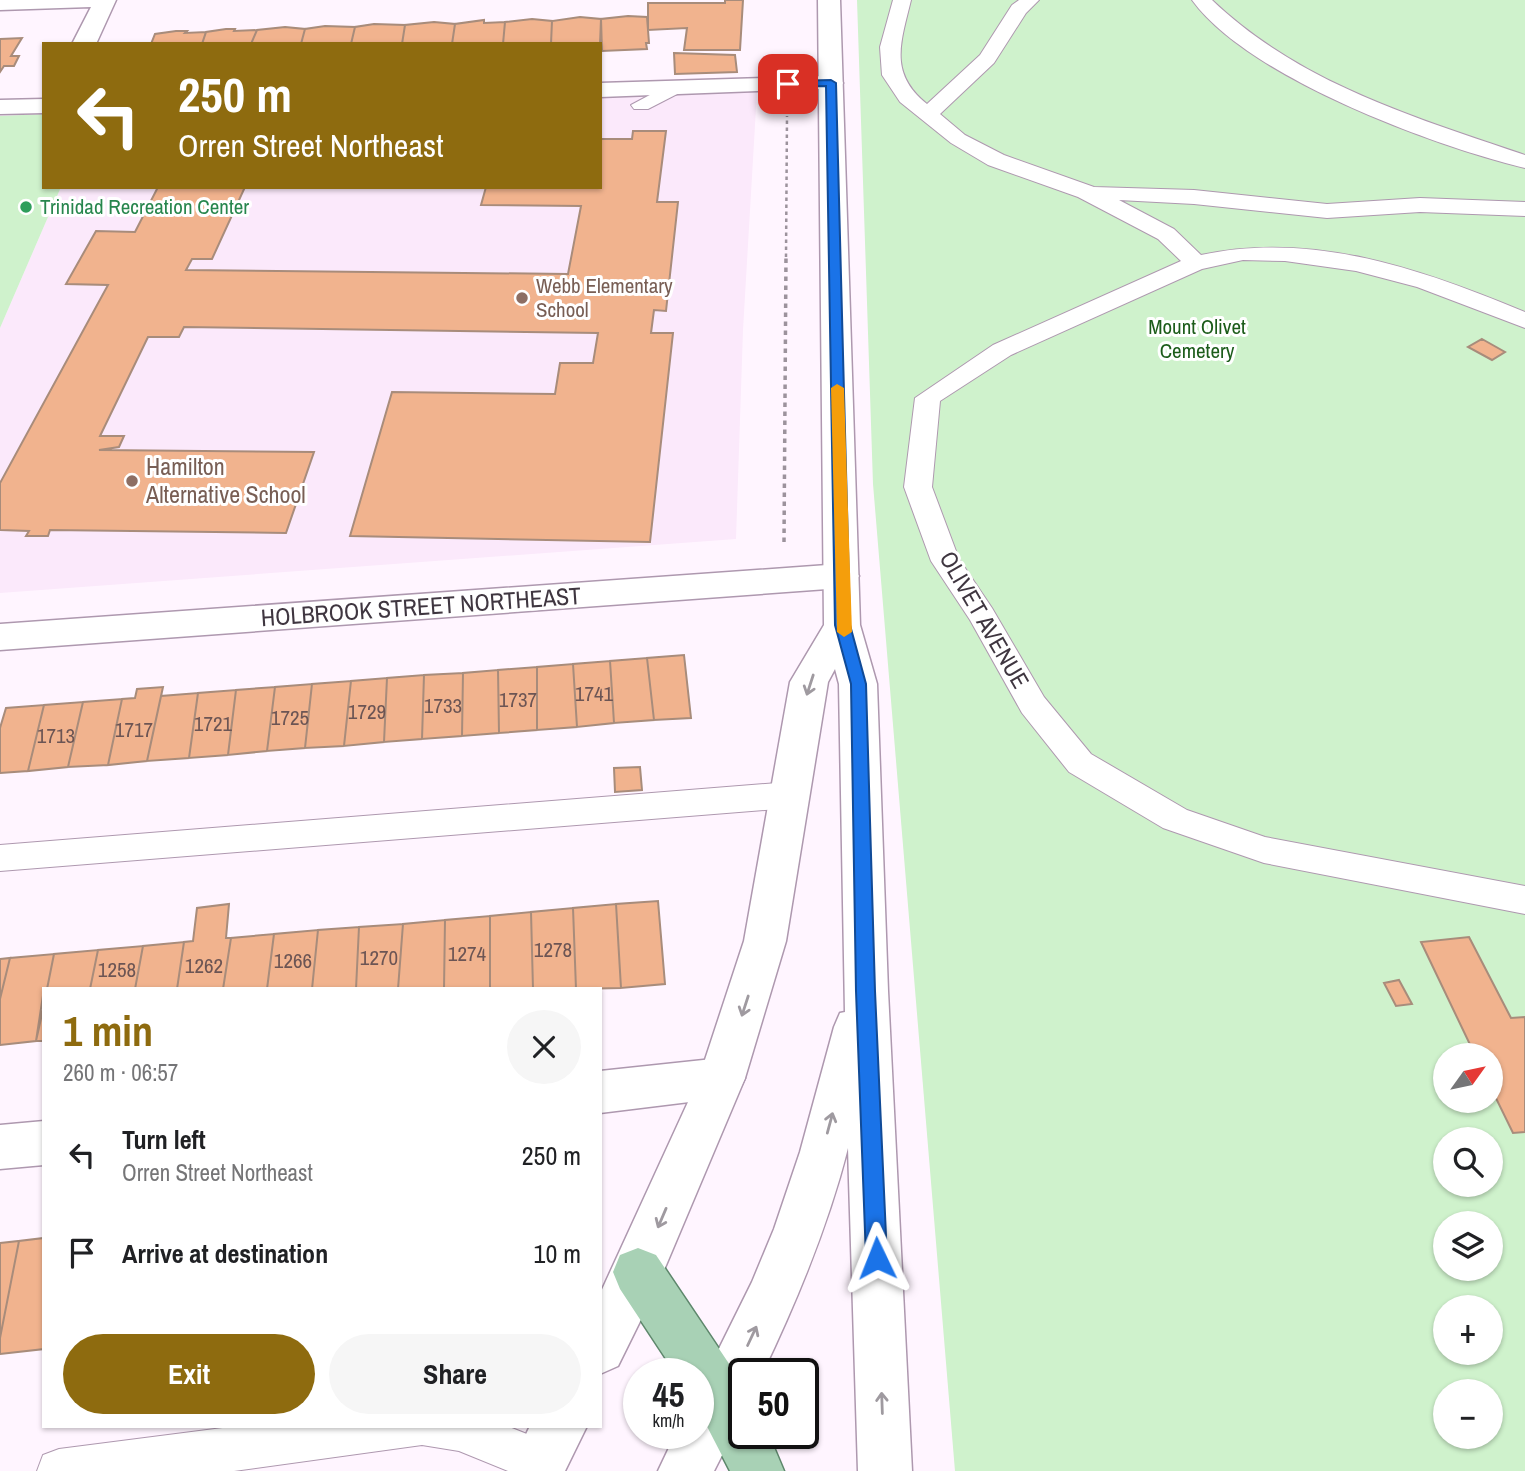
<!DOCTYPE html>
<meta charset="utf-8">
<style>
body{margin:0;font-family:"Archivo Narrow",sans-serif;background:#f6f6f6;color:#202124;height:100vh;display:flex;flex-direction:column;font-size:26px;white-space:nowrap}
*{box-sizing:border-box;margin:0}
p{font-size:23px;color:#757577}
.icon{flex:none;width:38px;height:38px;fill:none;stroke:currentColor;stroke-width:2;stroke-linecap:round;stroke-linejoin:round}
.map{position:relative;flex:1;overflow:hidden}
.drawer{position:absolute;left:42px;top:987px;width:560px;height:441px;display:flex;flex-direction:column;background:#fff;border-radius:0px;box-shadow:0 2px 5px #0004}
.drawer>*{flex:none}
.hud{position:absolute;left:42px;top:42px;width:560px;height:147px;border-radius:0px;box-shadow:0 2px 5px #0004;background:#8e6b0f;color:#fff;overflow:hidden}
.needle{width:46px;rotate:57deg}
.controls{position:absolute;left:1433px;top:1043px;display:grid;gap:14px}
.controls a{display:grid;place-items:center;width:70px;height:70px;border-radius:50%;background:#fff;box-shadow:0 2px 5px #0004;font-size:35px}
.speed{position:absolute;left:623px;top:1358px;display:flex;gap:14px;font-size:35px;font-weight:700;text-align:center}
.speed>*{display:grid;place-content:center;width:91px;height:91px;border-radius:50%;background:#fff;box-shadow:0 2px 5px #0004;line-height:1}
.speed small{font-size:18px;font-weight:400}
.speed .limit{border:4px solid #111;border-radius:10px;background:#fff;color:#111}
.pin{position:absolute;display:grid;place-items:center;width:60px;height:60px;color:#fff;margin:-30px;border-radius:14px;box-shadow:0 4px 10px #0006}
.me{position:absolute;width:77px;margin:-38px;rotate:358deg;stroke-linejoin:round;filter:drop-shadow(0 0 5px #0008)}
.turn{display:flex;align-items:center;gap:24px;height:147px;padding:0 21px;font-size:32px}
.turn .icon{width:91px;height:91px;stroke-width:2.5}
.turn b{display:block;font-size:49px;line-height:60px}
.round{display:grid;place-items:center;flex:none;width:74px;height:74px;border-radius:37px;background:#f6f6f6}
.summary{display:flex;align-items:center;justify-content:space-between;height:119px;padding:0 21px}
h1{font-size:42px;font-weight:700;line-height:52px;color:#8e6b0f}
.action{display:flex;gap:14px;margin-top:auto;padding:14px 21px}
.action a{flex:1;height:80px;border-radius:42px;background:#8e6b0f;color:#fff;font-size:28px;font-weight:700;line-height:80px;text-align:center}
.action a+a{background:#f6f6f6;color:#202124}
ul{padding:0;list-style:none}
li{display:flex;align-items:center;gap:21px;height:98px;padding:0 21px}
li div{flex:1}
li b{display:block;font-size:26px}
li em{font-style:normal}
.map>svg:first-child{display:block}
</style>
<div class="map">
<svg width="1525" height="1471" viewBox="0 0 1525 1471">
<rect width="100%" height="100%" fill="#fff5ff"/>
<path fill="#fbe9fb" d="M757 91 743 330 736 539 0 593V328L61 187H600V96Z"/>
<path fill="#cff2cc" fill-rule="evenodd" d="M857 0H1525V1471H955L873 484ZM1446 1055H1491V1101H1446ZM1446 1139H1491V1185H1446ZM1446 1223H1491V1269H1446ZM1446 1307H1491V1353H1446ZM1446 1391H1491V1437H1446Z
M44 114V187H61L0 328V116Z"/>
<path fill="#f1b38e" stroke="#a88c7b" stroke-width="2" d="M725 0H743L740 50H684L687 28 648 30V3H725Z
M628 16 647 17 649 43H646L647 49 602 51 601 19Z
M580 17 601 19 600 44H551L552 21Z
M532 19 552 21 551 44H503L505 22Z
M484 20V23L505 22 503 44H452L455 24Z
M434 22 455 24 452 44H402L405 25Z
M374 24 405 25 402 44H351L355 27Z
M325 26 355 27 351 44H301L305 29Z
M285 27 305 29 301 44H251L257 30Z
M226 29H235L234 31 257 30 251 44H202L206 32Z
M176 31H187L185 33 206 32 202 44H151L155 34Z
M22 38 11 56H19L14 66H4L0 72V39Z
M674 53 735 55 737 72 675 74Z
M633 131H666L657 202H678L666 311 654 310 651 333H673L650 542 350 536 392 392 555 394 560 363H593L598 333 184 327 179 337H148L100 436H124L119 447 99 450 314 452 286 533 50 530 48 536H26L29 531 0 530V483L108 285 66 284 96 231 135 232 158 187H245L212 259H192L186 270 568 274 581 206 481 205 486 187H600V139H632Z
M1482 339 1505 352 1492 360 1468 347Z
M684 655 691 718 654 720 647 658Z
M647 658 654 720 614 723 610 661Z
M610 661 614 723 577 727 573 664Z
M573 664 577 727 537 730V667Z
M537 667V730L499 733 498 670Z
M498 670 499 733 462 736 463 673Z
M463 673 462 736 422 739 424 675Z
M424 675 422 739 384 742 387 678Z
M387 678 384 742 344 746 351 681Z
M351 681 344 746 305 748 312 684Z
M312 684 305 748 267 751 275 687Z
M163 687 147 761 108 765 122 699 135 698 137 689Z
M275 687 267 751 228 755 236 690Z
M236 690 228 755 189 758 198 693Z
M198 693 189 758 147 761 161 696Z
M122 699 108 765 68 767 83 702Z
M83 702 68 767 28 771 44 705Z
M44 705 28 771 0 773V728L6 708Z
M640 767 642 790 615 792 614 768Z
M658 901 665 984 621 988 616 904Z
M229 904 226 938H231L223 989H177L184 942 193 941 197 908Z
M616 904 621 988 576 989 573 908Z
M573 908 576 989H533L531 912Z
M531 912 533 989H490V916Z
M490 916V989H444L445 920Z
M445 920 444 989H398L403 924Z
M403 924 398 989H356L359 927Z
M359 927 356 989H312L318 930Z
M318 930 312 989H267L274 934Z
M274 934 267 989H223L231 938Z
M1469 937 1511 1018 1525 1017V1132L1513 1133 1491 1088V1055H1475L1421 942Z
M184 942 177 989H135L143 946Z
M143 946 135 989H90L98 950Z
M98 950 90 989H47L54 954Z
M54 954 47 989H44L36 1041 0 1045V999L10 958Z
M10 958 0 999V959Z
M1399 980 1412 1004 1396 1006 1384 983Z
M44 1005V1041H36Z
M44 1238V1349L0 1354V1338L19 1241Z
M19 1241 0 1338V1243Z"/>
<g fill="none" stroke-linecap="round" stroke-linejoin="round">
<g stroke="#ae98af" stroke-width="2">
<path id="service" d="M893 0H911C901 42 888 73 927 104L980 55 1012 5 1019 0H1039L1026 13 994 63 940 114 965 135 1004 155 1094 187 1194 190 1327 204 1420 198 1525 202V216L1420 212 1327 218 1194 204 1119 200 1174 229 1201 255C1313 231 1422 269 1525 312V328L1417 287 1356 271 1285 261 1243 260 1202 269 1011 355 940 401 932 487 959 559 992 608 1044 697 1091 754 1187 810 1265 837 1525 886V914L1264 863 1163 828 1069 772 1022 713 970 620 931 561 904 487 915 398 993 345 1181 261 1158 239 1078 197 988 165 951 143 900 102 882 75 880 47Z
M1192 0H1212C1299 83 1413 117 1525 155V168C1433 146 1248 77 1192 0Z
M676 81 686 87 683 91 648 109H634L631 105Z
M790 782 802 786 806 795 802 804 790 808 0 871V845Z
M238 1426H507L557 1446 563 1462 559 1471H508L459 1451 422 1445 234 1471H37L43 1455 59 1449Z"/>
</g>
<g stroke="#ae98af" stroke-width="3">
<path id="minor" d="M0 0H116L96 44H72L91 7 0 10Z
M831 76 840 78 843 83 840 88 600 97V83Z
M44 99V113L0 114V100Z
M841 564 853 568 859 576 853 584 841 588 0 650V624Z
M722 1058 738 1064 745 1078 738 1092 722 1098 600 1113V1071Z
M44 1121V1165L0 1169V1125Z"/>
</g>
<g stroke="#ae98af" stroke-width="3">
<path id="secondary" d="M818 0H840L860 625 877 684 888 991 912 1471H858L848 1148C828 1226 797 1301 762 1374H744V1412L714 1471H658L676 1433H698V1391L752 1282 774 1229 800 1152 834 1027 840 1013 845 1012 839 684 835 669 828 682 786 941 745 1078 656 1289 618 1366 600 1374V1294L699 1078 744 941 790 682 824 625Z
M530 1426H587L565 1471H508Z"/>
</g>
<g stroke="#5e876c" stroke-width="3">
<path id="primary" d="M638 1248 656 1255 744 1386V1433H768L784 1471H730L698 1409V1374H676L620 1289 613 1272 620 1255Z"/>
</g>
<path stroke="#9c929c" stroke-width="2.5" stroke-dasharray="3.5 3.5" stroke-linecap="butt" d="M786 257 787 116"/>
<path stroke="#9c929c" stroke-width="3.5" stroke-dasharray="4.5 4.5" stroke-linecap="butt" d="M784 542 786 255"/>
<use href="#service" fill="#fff" fill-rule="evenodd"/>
<use href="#minor" fill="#fff" fill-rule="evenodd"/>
<use href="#secondary" fill="#fff" fill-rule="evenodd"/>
<use href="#primary" fill="#a8d1b5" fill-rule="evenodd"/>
</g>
<defs><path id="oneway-shaft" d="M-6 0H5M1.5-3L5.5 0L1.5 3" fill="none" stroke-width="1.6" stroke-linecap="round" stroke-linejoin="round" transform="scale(1.75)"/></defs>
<g stroke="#9f9aa0">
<use href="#oneway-shaft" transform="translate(810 685) rotate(108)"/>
<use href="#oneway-shaft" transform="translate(745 1006) rotate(108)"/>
<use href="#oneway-shaft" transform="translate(830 1123) rotate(-75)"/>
<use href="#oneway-shaft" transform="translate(662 1218) rotate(113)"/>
<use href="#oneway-shaft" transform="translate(752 1336) rotate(-65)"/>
<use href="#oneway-shaft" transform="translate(882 1403) rotate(-92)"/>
</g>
<path fill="#1a73e8" stroke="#114b97" stroke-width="2" d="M831 80 836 83 850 625 866 684 875 991 887 1258 884 1265 877 1268 869 1265 866 1258 856 991 851 684 835 625 826 86 788 87 783 84 788 81Z"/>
<path fill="#f59e0b" d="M837 384 844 388 852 632 844 637 837 632 831 388Z"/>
<circle fill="#2e9e5b" stroke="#fff" stroke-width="2.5" cx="26" cy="207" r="7"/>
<g fill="#8d6e63" stroke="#fff" stroke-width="2.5">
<circle cx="522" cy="298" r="7"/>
<circle cx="132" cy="481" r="7"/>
</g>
<g text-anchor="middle" stroke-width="6" stroke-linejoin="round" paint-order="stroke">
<g font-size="21" fill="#27864d" stroke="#fff" text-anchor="start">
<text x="40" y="214">Trinidad Recreation Center</text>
</g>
<g font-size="21" fill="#785e54" stroke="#fff" text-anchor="start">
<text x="536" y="293">Webb Elementary<tspan x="536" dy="24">School</tspan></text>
</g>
<g font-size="21" fill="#1c5c1a" stroke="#fff">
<text x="1197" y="334">Mount Olivet<tspan x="1197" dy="24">Cemetery</tspan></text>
</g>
<g font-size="21" fill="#6c5554">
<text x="594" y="701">1741</text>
<text x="518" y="707">1737</text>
<text x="443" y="713">1733</text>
<text x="367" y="719">1729</text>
<text x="290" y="725">1725</text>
<text x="213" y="731">1721</text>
<text x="134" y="737">1717</text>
<text x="56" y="743">1713</text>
<text x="553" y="957">1278</text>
<text x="467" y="961">1274</text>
<text x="379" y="965">1270</text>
<text x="293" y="968">1266</text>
<text x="204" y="973">1262</text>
<text x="117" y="977">1258</text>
</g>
<g font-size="24" fill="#785e54" stroke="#fff" text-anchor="start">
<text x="146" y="475">Hamilton<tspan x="146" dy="28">Alternative School</tspan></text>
</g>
<g font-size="24" fill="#3f3640" stroke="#fff">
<text transform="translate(421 607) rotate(-4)" y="8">HOLBROOK STREET NORTHEAST</text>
<text transform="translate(984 620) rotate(60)" y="8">OLIVET AVENUE</text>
</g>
</g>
</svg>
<div class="controls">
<a><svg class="needle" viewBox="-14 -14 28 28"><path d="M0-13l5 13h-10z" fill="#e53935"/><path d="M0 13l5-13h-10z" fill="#757577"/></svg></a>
<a><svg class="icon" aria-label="search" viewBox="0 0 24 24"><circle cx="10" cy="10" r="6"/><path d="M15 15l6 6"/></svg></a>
<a><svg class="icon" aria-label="layers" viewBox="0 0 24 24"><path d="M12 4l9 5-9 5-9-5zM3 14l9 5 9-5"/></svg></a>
<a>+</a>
<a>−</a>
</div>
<div class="speed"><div>45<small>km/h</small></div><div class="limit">50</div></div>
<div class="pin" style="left:788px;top:84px;background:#d93025"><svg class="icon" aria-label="arrive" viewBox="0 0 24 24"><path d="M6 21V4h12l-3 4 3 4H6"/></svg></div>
<svg class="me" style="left:877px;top:1258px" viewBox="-20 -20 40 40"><path d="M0-17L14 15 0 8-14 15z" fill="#1a73e8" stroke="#fff" stroke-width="4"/></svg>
<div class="hud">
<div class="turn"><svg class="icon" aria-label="left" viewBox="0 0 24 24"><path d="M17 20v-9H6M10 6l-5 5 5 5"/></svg><div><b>250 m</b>Orren Street Northeast</div></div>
</div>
<section class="drawer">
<div class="summary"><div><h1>1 min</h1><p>260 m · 06:57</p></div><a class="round"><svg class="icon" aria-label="close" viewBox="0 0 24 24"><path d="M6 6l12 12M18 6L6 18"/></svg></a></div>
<ul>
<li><svg class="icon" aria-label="left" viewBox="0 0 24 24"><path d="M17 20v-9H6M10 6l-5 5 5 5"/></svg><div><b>Turn left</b><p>Orren Street Northeast</p></div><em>250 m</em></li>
<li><svg class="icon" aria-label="arrive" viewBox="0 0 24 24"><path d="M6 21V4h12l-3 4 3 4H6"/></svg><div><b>Arrive at destination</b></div><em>10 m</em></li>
</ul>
<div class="action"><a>Exit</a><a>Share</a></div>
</section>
</div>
